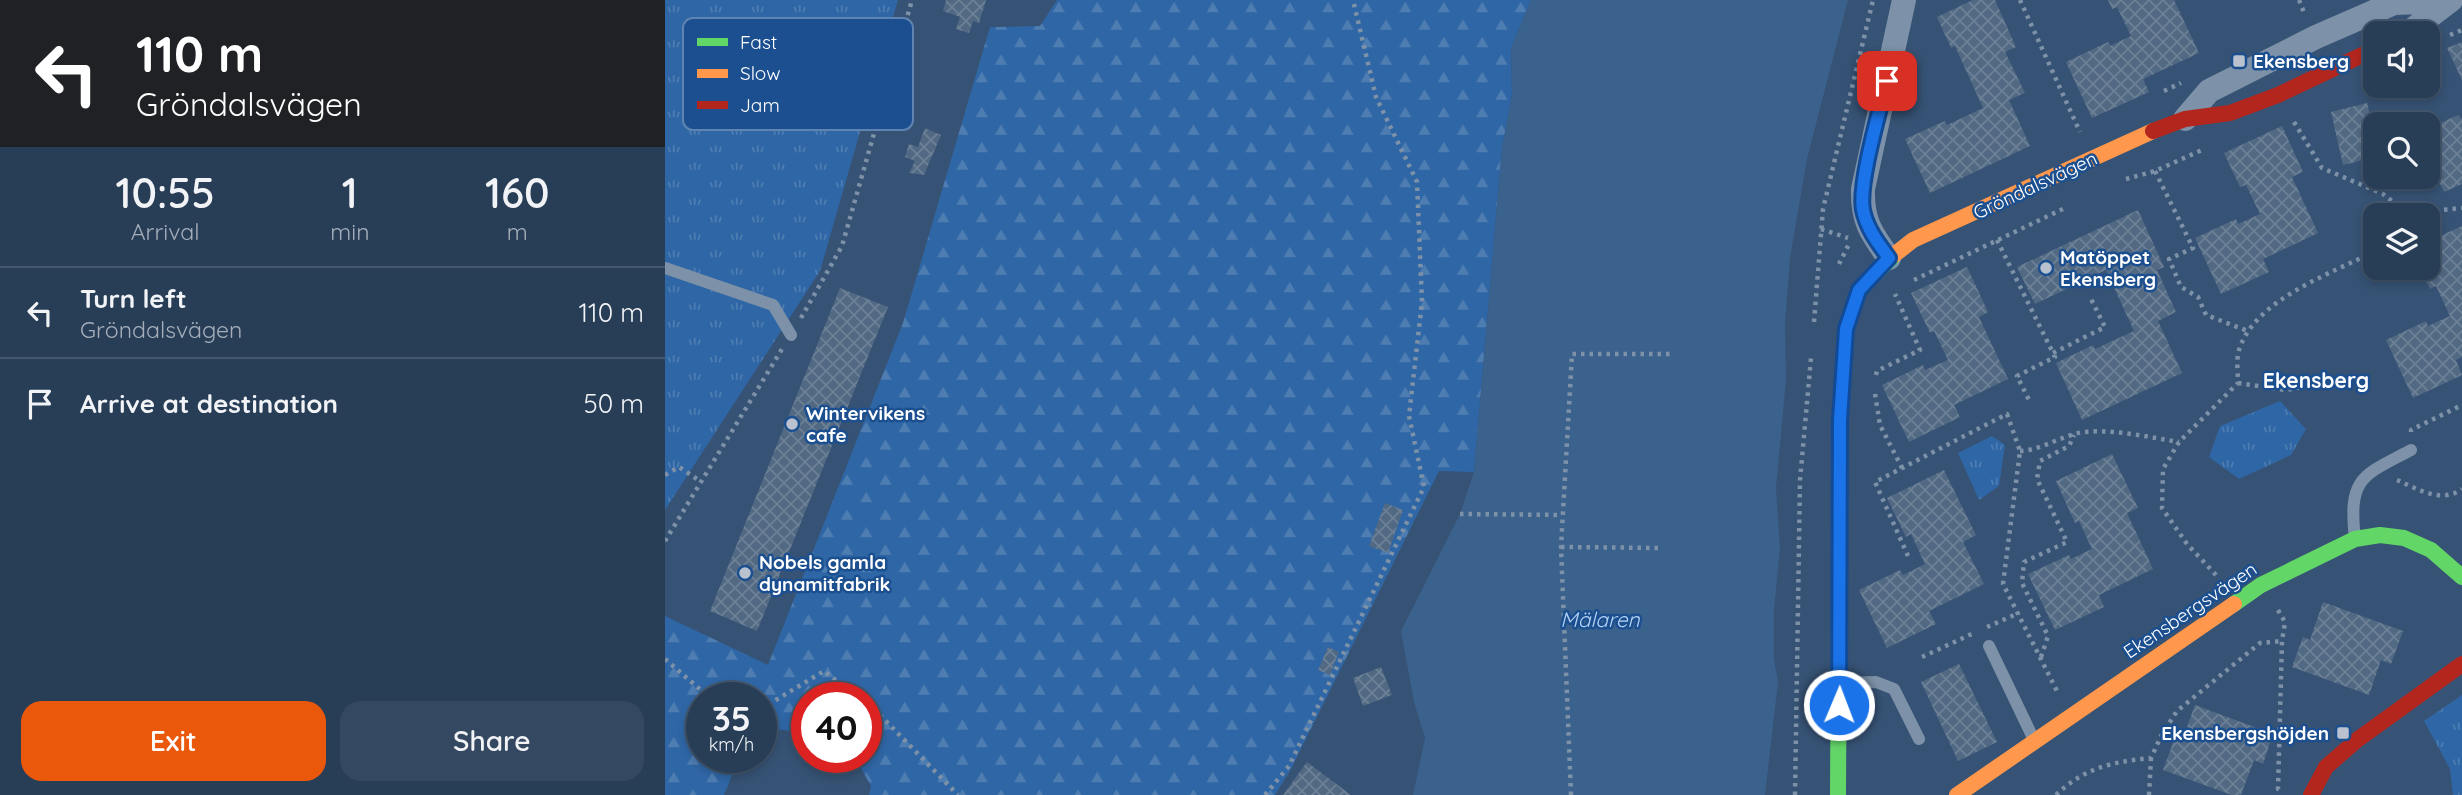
<!DOCTYPE html>
<meta charset="utf-8">
<style>
body{margin:0;font-family:Quicksand,sans-serif;background:#344961;color:#f1f3f6;height:100vh;display:flex;flex-direction:column;font-size:26px;white-space:nowrap}
*{box-sizing:border-box;margin:0}
p{font-size:23px;color:#a5aeba}
.icon{flex:none;width:38px;height:38px;fill:none;stroke:currentColor;stroke-width:2;stroke-linecap:round;stroke-linejoin:round}
.map{position:relative;flex:1;overflow:hidden}
.side{display:flex;flex-direction:column;background:#283e57;width:665px}
.side>*{flex:none}
.banner{background:#202124;color:#fff;overflow:hidden}
.fabs{position:absolute;left:1698px;top:21px;display:grid;gap:14px}
.fabs a{display:grid;place-items:center;width:77px;height:77px;border-radius:14px;background:#283e57;box-shadow:0 4px 10px #0003,0 0 0 2px #44576d;font-size:35px}
.speed{position:absolute;left:21px;top:682px;display:flex;gap:14px;font-size:35px;font-weight:700;text-align:center}
.speed>*{display:grid;place-content:center;width:91px;height:91px;border-radius:50%;background:#283e57;box-shadow:0 4px 10px #0003,0 0 0 2px #44576d;line-height:1}
.speed small{font-size:18px;font-weight:400}
.speed .limit{border:10px solid #d22;background:#fff;color:#111}
.pin{position:absolute;display:grid;place-items:center;width:60px;height:60px;color:#fff;margin:-30px;border-radius:14px;box-shadow:0 4px 10px #0006}
.me{position:absolute;width:77px;margin:-38px;rotate:1deg;stroke-linejoin:round;filter:drop-shadow(0 0 5px #0008)}
.turn{display:flex;align-items:center;gap:24px;height:147px;padding:0 21px;font-size:32px}
.turn .icon{width:91px;height:91px;stroke-width:2.5}
.turn b{display:block;font-size:49px;line-height:60px}
.eta{display:flex;justify-content:space-evenly;align-items:center;height:119px;text-align:center}
.eta b{font-size:42px;font-weight:600;line-height:49px}
.primary-button{display:flex;gap:14px;margin-top:auto;padding:14px 21px}
.primary-button a{flex:1;height:80px;border-radius:21px;background:#ea580c;color:#fff;font-size:28px;font-weight:600;line-height:80px;text-align:center}
.primary-button a+a{background:#344961;color:#f1f3f6}
ul{padding:0;list-style:none}
li{display:flex;align-items:center;gap:21px;height:91px;padding:0 21px;border-top:2px solid #44576d}
li div{flex:1}
li b{display:block;font-size:26px}
li em{font-style:normal}
main{display:flex;flex:1;min-height:0}
.map>svg:first-child{display:block}
</style>
<main>
<section class="side">
<div class="banner">
<div class="turn"><svg class="icon" aria-label="left" viewBox="0 0 24 24"><path d="M17 20v-9H6M10 6l-5 5 5 5"/></svg><div><b>110 m</b>Gröndalsvägen</div></div>
</div>
<div class="eta">
<div><b>10:55</b><p>Arrival</p></div>
<div><b>1</b><p>min</p></div>
<div><b>160</b><p>m</p></div>
</div>
<ul>
<li><svg class="icon" aria-label="left" viewBox="0 0 24 24"><path d="M17 20v-9H6M10 6l-5 5 5 5"/></svg><div><b>Turn left</b><p>Gröndalsvägen</p></div><em>110 m</em></li>
<li><svg class="icon" aria-label="arrive" viewBox="0 0 24 24"><path d="M6 21V4h12l-3 4 3 4H6"/></svg><div><b>Arrive at destination</b></div><em>50 m</em></li>
</ul>
<div class="primary-button"><a>Exit</a><a>Share</a></div>
</section>
<div class="map">
<svg width="1797" height="795" viewBox="0 0 1797 795">
<defs>
<pattern id="grass-tufts" width="24" height="20" patternUnits="userSpaceOnUse" patternTransform="scale(1.75)"><rect width="24" height="20" fill="#2f66a5"/><path d="M3 7l-1-3M5 7V3M7 7l1-3M15 17l-1-3M17 17v-4M19 17l1-3" fill="none" stroke="#4e7db2"/></pattern>
<pattern id="forest-firs" width="22" height="20" patternUnits="userSpaceOnUse" patternTransform="scale(1.75)"><rect width="22" height="20" fill="#2f66a5"/><path d="M5 1l3.5 6h-7zM16 11l3.5 6h-7z" fill="#4e7db2"/></pattern>
<pattern id="building-cross-hatch" width="8" height="8" patternUnits="userSpaceOnUse" patternTransform="scale(1.75)"><rect width="8" height="8" fill="#526984"/><path d="M0 0l8 8M0 8l8-8" fill="none" stroke="#6c8096"/></pattern>
</defs>
<rect width="100%" height="100%" fill="#365274"/>
<path fill="url(#grass-tufts)" d="M0 0H233L155 271 0 510Z
M1615 401 1641 429 1626 455 1574 479 1544 457 1555 426Z
M1327 436 1340 445 1334 486 1314 500 1293 453Z
M1797 695V795H1788L1785 769 1759 721Z"/>
<path fill="url(#forest-firs)" d="M392 0H866L846 48 847 95 837 148 809 472 774 471 626 769 610 795H204L206 786 190 758H201V698H142V733L96 727V698H37V758H74L59 795H0V616L103 665 238 323 325 27 375 26Z"/>
<path fill="#3b618d" d="M866 0H1183L1142 159 1125 258 1120 323 1121 380 1111 488 1115 548 1109 610V659L1113 682 1100 795H748L760 738 749 702 736 631 795 514 809 472 837 148 847 95 846 48Z"/>
<path fill="url(#building-cross-hatch)" d="M281 0H321L314 23 308 21 304 33 291 29 295 17 278 11Z
M1308 0H1330L1351 47 1340 52 1360 93 1344 100 1365 146 1265 193 1240 139 1280 121 1282 125 1318 108 1290 46 1286 48 1272 17Z
M1443 0H1509L1534 53 1478 79 1484 92 1427 118 1401 62 1443 42 1445 46 1466 36 1452 7 1447 9Z
M1797 42V80L1782 48Z
M1702 103 1710 135V157L1678 165 1666 112Z
M1793 115 1797 119V184L1779 192 1762 156V129Z
M1617 126 1638 172 1627 177 1653 233 1598 259 1604 272 1556 294 1530 238 1571 219 1573 224 1595 214 1581 185 1575 187 1559 153Z
M260 128 276 135 259 175 244 173 250 161 240 157 244 144 253 147Z
M1473 210 1499 267 1492 270 1511 312 1493 321 1517 373 1417 420 1391 363 1428 345 1430 349 1469 331 1441 270 1370 304 1352 267Z
M1797 226V357L1791 360 1797 375 1748 398 1721 340 1761 321 1763 326 1785 316 1771 286 1765 289 1755 268H1762V242Z
M1302 267 1323 312 1314 317 1343 379 1289 405 1295 417 1244 442 1217 385 1258 365 1260 370 1283 360 1269 331 1265 333 1246 293Z
M175 288 223 307 92 631 45 611Z
M1447 454 1473 508 1462 513 1488 569 1434 595 1439 607 1390 630 1363 574 1404 555 1406 559 1427 549 1414 521 1410 523 1391 481Z
M1279 470 1311 535 1298 542 1319 584 1264 611 1271 624 1222 648 1194 590 1235 570 1238 575 1260 564 1246 534 1241 537 1222 498Z
M720 503 738 510 723 553 704 546Z
M1658 602 1738 631 1726 664 1716 660 1704 695 1627 667 1638 637 1645 640Z
M663 647 674 652 665 675 653 670Z
M1294 664 1332 742 1293 761 1256 682Z
M716 667 727 695 698 706 688 678Z
M1530 705 1608 734 1598 764 1589 760 1576 795H1567L1498 770 1509 740 1516 743Z
M642 762 686 795H618Z"/>
<g fill="none" stroke-linecap="round" stroke-linejoin="round">
<path stroke="#7d92a8" stroke-width="4.5" stroke-dasharray="3.5 5" stroke-linecap="butt" d="M1355 0 1415 132
M1634 0 1640 15
M1785 35 1797 30
M1499 91 1516 83
M1629 122 1657 168 1718 194 1738 210 1756 212 1797 208
M1490 171 1528 248 1504 259 1516 287 1533 297 1541 315 1583 331
M1461 179 1490 171 1537 150
M1156 229 1183 238
M1332 240 1390 357 1352 376 1364 400
M1174 264 1184 244
M1249 280 1402 207
M136 318 177 246 247 0
M1149 322 1158 209 1208 0
M1388 353 1440 327 1426 299
M1211 375 1212 371 1255 350 1230 294
M1573 383 1620 390 1664 383
M1210 394 1215 425 1237 468
M1746 432V430L1797 405
M1355 451C1377 450 1397 435 1419 432 1450 429 1483 437 1514 442
M0 475 14 467 35 481
M1732 480C1753 489 1776 504 1797 489
M795 514 897 515
M0 541 117 349
M896 547 997 548
M1243 556 1210 482 1342 414 1355 451 1338 584 1392 691
M1551 575 1522 544 1497 508 1498 469 1514 442 1573 383C1573 373 1571 360 1574 350 1590 299 1666 274 1710 251
M1613 610 1620 622 1617 641 1613 789 1618 790
M1322 627 1354 613
M1257 657 1311 632
M1376 657 1383 636 1357 583 1359 562 1402 542 1372 479 1375 461 1404 446 1409 435
M0 659 45 698
M201 705 217 717 293 795
M96 709 159 671 193 698
M600 795 624 766 759 487 744 416 757 302 752 182 711 97 688 0
M906 795 896 547 907 354H1005
M1130 795 1135 480 1146 358
M1391 795C1420 767 1448 762 1486 758L1497 734 1512 711 1595 643 1617 641
M1484 795 1486 758"/>
<path stroke="#7d92a8" stroke-width="12" d="M0 268 108 305 126 335
M1690 539C1683 477 1697 476 1746 450
M1324 646 1369 740
M1174 683 1211 682 1229 689 1254 739"/>
<path stroke="#7d92a8" stroke-width="24" d="M1743 33 1786 0
M1520 119 1544 91 1651 37 1729 3 1784 1
M1224 258C1206 233 1197 221 1198 189L1239 0"/>
<path stroke="#63d668" stroke-width="16" d="M1569 604 1596 585 1690 539 1715 535 1739 538 1766 550 1797 577
M1173 795 1175 420 1181 329 1194 290 1229 255"/>
<path stroke="#ff974d" stroke-width="16" d="M1229 255 1248 240 1488 131
M1292 795 1569 604"/>
<path stroke="#b3261e" stroke-width="16" d="M1488 131 1520 119 1565 113 1613 95 1710 49
M1646 795 1661 767 1692 740 1797 664"/>
</g>
<g fill="none" stroke-linecap="round" stroke-linejoin="round">
<g stroke="#114b97" stroke-width="18">
<path id="route" d="M1174 705 1175 420 1181 329 1194 290 1224 258C1213 243 1202 229 1198 210 1193 184 1215 110 1222 81"/>
</g>
<use href="#route" stroke="#1a73e8" stroke-width="12"/>
</g>
<g fill="#b9c2ce" stroke="#1b4f8f" stroke-width="2.5">
<rect x="1567" y="54" width="14" height="14" rx="3.5"/>
<circle cx="1381" cy="268" r="7"/>
<circle cx="127" cy="424" r="7"/>
<circle cx="80" cy="573" r="7"/>
<rect x="1671" y="726" width="14" height="14" rx="3.5"/>
</g>
<g text-anchor="middle" stroke-width="5" stroke-linejoin="round" paint-order="stroke">
<g font-size="19" font-weight="bold" fill="#fff" stroke="#1b4f8f" text-anchor="start">
<text x="1588" y="68">Ekensberg</text>
<text x="1395" y="264">Matöppet<tspan x="1395" dy="22">Ekensberg</tspan></text>
<text x="141" y="420">Wintervikens<tspan x="141" dy="22">cafe</tspan></text>
<text x="94" y="569">Nobels gamla<tspan x="94" dy="22">dynamitfabrik</tspan></text>
<text x="1664" y="740" text-anchor="end">Ekensbergshöjden</text>
</g>
<g font-size="19" fill="#fff" stroke="#1b4f8f">
<text transform="translate(1370 185) rotate(-25)" y="7">Gröndalsvägen</text>
<text transform="translate(1525 610) rotate(-34)" y="7">Ekensbergsvägen</text>
</g>
<g font-size="21" font-weight="bold" fill="#fff" stroke="#1b4f8f">
<text x="1651" y="388">Ekensberg</text>
</g>
<g font-size="21" font-style="italic" fill="#b5d3f5" stroke="#1b4f8f">
<text x="935" y="627">Mälaren</text>
</g>
</g>
<rect x="18" y="18" width="230" height="112" rx="10" fill="#1b4f8f" stroke="#5f84b1" stroke-width="2"/>
<rect x="32" y="38" width="31" height="8" fill="#63d668"/>
<rect x="32" y="69" width="31" height="9" fill="#ff974d"/>
<rect x="32" y="101" width="31" height="8" fill="#b3261e"/>
<g font-size="19" fill="#fff">
<text x="75" y="49">Fast</text>
<text x="75" y="80">Slow</text>
<text x="75" y="112">Jam</text>
</g>
</svg>
<div class="fabs">
<a><svg class="icon" aria-label="sound" viewBox="0 0 24 24"><path d="M4 9h4l5-4v14l-5-4H4zM17 9q2 3 0 6"/></svg></a>
<a><svg class="icon" aria-label="search" viewBox="0 0 24 24"><circle cx="10" cy="10" r="6"/><path d="M15 15l6 6"/></svg></a>
<a><svg class="icon" aria-label="layers" viewBox="0 0 24 24"><path d="M12 4l9 5-9 5-9-5zM3 14l9 5 9-5"/></svg></a>
</div>
<div class="speed"><div>35<small>km/h</small></div><div class="limit">40</div></div>
<div class="pin" style="left:1222px;top:81px;background:#d93025"><svg class="icon" aria-label="arrive" viewBox="0 0 24 24"><path d="M6 21V4h12l-3 4 3 4H6"/></svg></div>
<svg class="me" style="left:1174px;top:705px" viewBox="-20 -20 40 40"><circle r="17" fill="#1a73e8" stroke="#fff" stroke-width="3"/><path d="M0-11L8 9 0 5-8 9z" fill="#fff"/></svg>
</div>
</main>
